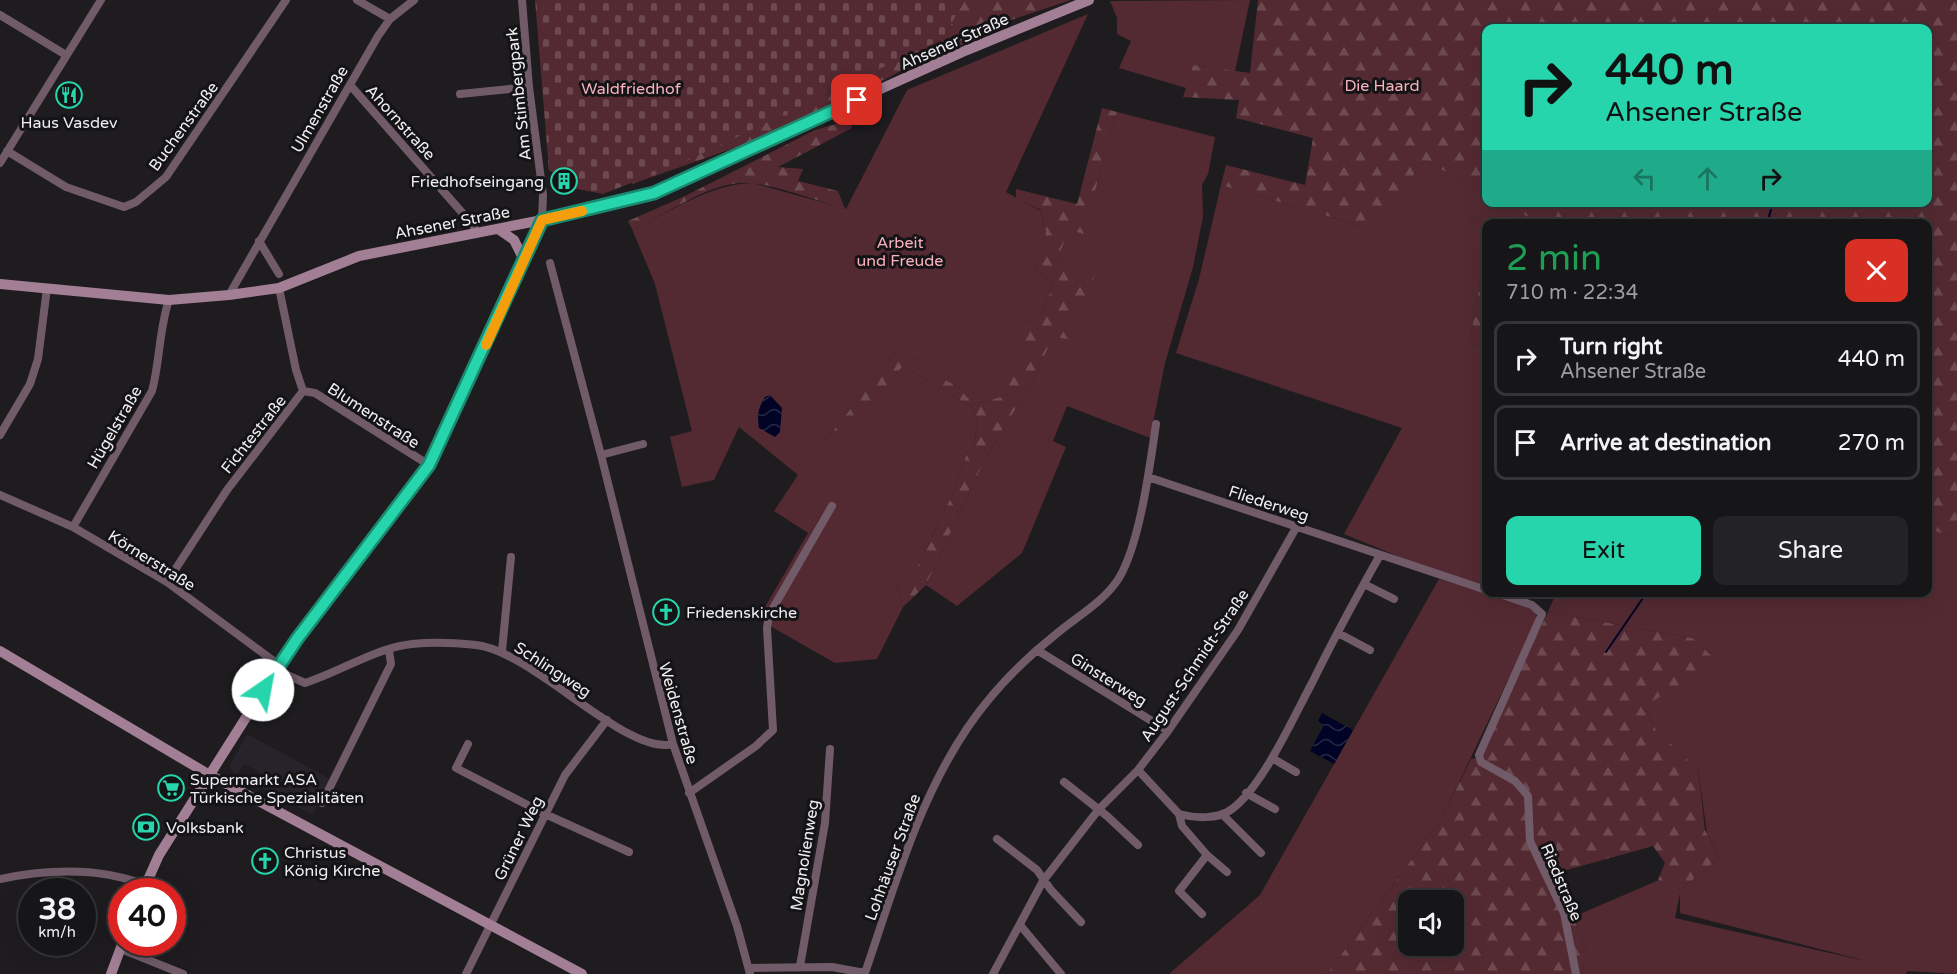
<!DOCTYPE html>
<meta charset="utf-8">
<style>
body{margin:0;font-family:"Varela Round",sans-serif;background:#232224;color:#f1f3f6;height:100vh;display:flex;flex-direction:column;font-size:22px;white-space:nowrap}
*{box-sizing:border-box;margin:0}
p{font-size:20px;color:#9e9fa1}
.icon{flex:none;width:33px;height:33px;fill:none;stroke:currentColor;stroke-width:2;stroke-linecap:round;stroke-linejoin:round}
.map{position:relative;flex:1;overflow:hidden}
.drawer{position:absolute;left:1482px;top:219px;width:450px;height:378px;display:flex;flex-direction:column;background:#161517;border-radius:12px;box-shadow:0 6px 24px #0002,0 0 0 2px #353436}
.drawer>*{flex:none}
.top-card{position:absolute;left:1482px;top:24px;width:450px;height:183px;border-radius:12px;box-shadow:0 6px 24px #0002,0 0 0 2px #353436;background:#27d5ad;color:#111;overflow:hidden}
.buttons{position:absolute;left:1398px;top:890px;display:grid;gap:12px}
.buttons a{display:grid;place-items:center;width:66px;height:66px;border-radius:12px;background:#161517;box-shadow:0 6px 24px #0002,0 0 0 2px #353436;font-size:30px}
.speed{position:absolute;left:18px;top:878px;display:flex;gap:12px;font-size:30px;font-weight:700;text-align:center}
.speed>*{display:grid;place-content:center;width:78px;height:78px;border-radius:50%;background:#161517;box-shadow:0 6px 24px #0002,0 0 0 2px #353436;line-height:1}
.speed small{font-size:15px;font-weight:400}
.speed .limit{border:9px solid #d22;background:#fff;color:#111}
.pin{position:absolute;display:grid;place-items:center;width:51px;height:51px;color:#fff;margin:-26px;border-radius:12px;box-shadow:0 3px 9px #0006}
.me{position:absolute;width:66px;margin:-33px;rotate:33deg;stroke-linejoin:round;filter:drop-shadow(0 0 4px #0008)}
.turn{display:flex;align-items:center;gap:21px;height:126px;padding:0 24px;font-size:27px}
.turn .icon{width:78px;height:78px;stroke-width:2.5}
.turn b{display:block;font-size:42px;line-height:51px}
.lanes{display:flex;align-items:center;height:57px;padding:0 24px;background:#0003;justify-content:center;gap:30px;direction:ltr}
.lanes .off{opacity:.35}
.round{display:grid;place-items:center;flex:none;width:63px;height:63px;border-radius:12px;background:#232224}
.overview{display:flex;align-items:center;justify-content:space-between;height:102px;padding:0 24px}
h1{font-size:36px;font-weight:600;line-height:45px;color:#1e9e55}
.cta{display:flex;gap:12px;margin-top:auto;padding:12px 24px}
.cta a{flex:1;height:69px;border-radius:12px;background:#27d5ad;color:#111;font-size:24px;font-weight:600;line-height:69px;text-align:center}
.cta a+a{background:#232224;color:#f1f3f6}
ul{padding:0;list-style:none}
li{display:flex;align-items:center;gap:18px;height:75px;margin:0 12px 9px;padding:0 12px;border:3px solid #353436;border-radius:12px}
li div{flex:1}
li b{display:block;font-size:22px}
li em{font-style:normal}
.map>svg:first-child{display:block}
</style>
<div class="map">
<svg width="1957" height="974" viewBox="0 0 1957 974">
<defs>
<pattern id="forest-firs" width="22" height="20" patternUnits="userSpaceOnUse" patternTransform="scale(1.5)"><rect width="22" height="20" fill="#542a32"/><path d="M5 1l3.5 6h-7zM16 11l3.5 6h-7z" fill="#6d4950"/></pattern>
<pattern id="cemetery-stones" width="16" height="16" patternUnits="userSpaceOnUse" patternTransform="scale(1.5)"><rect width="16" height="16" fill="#542a32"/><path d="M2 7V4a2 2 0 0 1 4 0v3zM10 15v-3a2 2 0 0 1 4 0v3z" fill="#6d4950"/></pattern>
<pattern id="water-waves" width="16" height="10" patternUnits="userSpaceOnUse" patternTransform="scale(1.5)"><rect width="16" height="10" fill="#000325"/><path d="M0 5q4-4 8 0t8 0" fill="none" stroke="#262845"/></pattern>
</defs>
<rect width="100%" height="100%" fill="#1e1c1f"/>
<path fill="#28232b" d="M247 734 330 779 312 815 255 784 261 773 244 764 237 775 232 772 230 765Z"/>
<path fill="#542a32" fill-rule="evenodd" d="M1250 0 1235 71 1193 65 1186 88 1119 68 1131 41 1117 34V18L1110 1Z
M1088 14 1006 192 1041 211 1046 232 1035 269 1054 284 1041 315 1024 323 1022 350 1009 371V395L974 404 955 385 915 365 920 360 895 353 813 456 821 462 903 366 972 407 977 417 975 445 967 453 955 489 915 571 897 587 903 607 877 659 835 663 770 626V619L761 614 808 533 774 511 798 475 739 427 714 480 682 487 670 437 692 431 655 284 632 229C672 212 708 184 753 183L846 209 907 90Z
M1117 112 1215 137 1208 174 1202 185 1203 217 1193 267 1165 363 1150 438 1067 406 1053 441 1066 447 1022 553 957 606 926 585 984 461 1032 382 1053 336 1094 274 1057 261 1069 229 1083 233Z
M1424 160 1486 194V202L1502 203 1541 223 1486 224V268L1483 267 1469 344 1486 348V587L1412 562 1344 534 1402 428 1176 353 1199 279 1221 185 1375 230Z
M1928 529 1957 538V974L1907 971 1906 974H1581L1587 953 1573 917 1659 880 1681 889 1720 858 1707 833 1698 769 1656 730 1645 706 1692 638 1548 612 1556 593 1928 592ZM1680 893V913L1870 962 1675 918Z
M1439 579 1530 607 1535 611 1537 619 1441 820 1327 974H1169L1260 895Z"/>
<path fill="url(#forest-firs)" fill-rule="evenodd" d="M964 0H1071L993 26 962 45H947L886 79 754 141 632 184 633 174 944 38Z
M1258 0H1957V538L1928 529V224H1541L1502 203 1928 202V28H1486V194L1424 160 1375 230 1221 185 1226 165 1305 185 1313 138 1236 118 1239 100 1183 97 1193 65 1250 73Z
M1102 108 1117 112 1083 234 1069 229 1057 261 1095 274 1068 339 1053 337 1032 382 984 461 926 585 903 607 897 587 915 571 955 489 967 453 975 445 977 417 972 407 903 366 821 463 813 456 895 353 920 360 916 365 955 385 974 404 1009 395 1008 371 1022 350 1017 336 1024 323 1041 315 1054 284 1035 269 1046 232 1041 210 1016 198V189L1077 204Z
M850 120 852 128 778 167 803 169 798 181 838 191 845 209C817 201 765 180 738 183 700 188 666 215 632 229L628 221 685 196 815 130Z
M1483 267 1486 268V348L1469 344Z
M1548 612 1692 638 1717 661 1645 706 1656 730 1698 769 1705 830 1720 858 1681 889 1658 880 1665 863 1653 846 1556 873 1587 953 1581 974H1327L1441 820 1471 759 1478 758ZM1408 900H1454V945H1408Z"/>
<path fill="url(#cemetery-stones)" d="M535 0H964L944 38 680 164 603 194 572 188 575 178 549 171Z"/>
<path fill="url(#water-waves)" d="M770 395 782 408 780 432 775 437 759 428C757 414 758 409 765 397Z
M1322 713 1353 730 1334 764 1310 751 1324 725 1318 721Z"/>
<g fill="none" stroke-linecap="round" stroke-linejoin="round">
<path stroke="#000325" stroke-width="2" d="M1767 224 1773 202
M1606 652 1647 592"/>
<path stroke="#715b69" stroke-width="8" d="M357 0 390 19
M522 0 529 87 543 195 542 220
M0 15 66 55
M350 85 473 225 477 233
M460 94 529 87
M7 151 66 187 124 207 136 202 166 177 286 0
M0 163 101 0
M259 241 279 274
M550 263 601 455 673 744 737 926 750 974
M229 295 378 36 390 19 414 0
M303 391 315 393 429 465
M0 435 30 384 38 359 47 288
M601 455 643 444
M1148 477 1486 590
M0 495 73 527 167 582 279 665
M73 527 152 391C160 361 159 329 169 300
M167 582 227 490 303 391 296 370 279 288
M1364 584 1394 599
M1494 592 1532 605 1542 614 1479 755 1481 762 1515 781 1528 796 1530 841 1564 913 1576 974
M1338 633 1370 650
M1037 650 1168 731
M502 651 511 557
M276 670 305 683C340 672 375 648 412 644 432 642 456 643 476 645 533 651 627 757 673 744
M468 744 456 768 545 814 629 852
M1272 758 1296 772
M1138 770 1179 814 1182 826 1207 855 1179 891 1202 914
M1064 782 1107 816 1138 845
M689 793 756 746 773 730 767 628 769 615 832 506
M1246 793 1275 809
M322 803 391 664 389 650
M1179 814C1194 818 1218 820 1232 809 1263 786 1294 716 1313 681 1334 638 1357 596 1380 555
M1222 814 1261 853
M997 839 1037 870 1051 890 1081 922
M1207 855 1227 872
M0 879C48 869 99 867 146 885
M1020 925 1061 974
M121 949 183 974
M800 966 825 823 830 749
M749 968 832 967 865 973C894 889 917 802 968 727 992 692 1021 662 1055 635 1076 617 1104 602 1119 578 1140 543 1150 465 1156 424
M466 974 565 775 607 720
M993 974 1043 881 1099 809 1138 770 1168 731 1238 630 1297 526"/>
<path stroke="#a27f95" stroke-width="10" d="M498 229 514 240 525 262
M0 284 169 300 229 295 279 288 359 256 542 220 641 197 967 50 1089 0
M0 651 208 774 582 974
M143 891 159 855 276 670 429 465 542 220
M111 974 123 942"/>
</g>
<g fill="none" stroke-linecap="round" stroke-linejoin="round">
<g stroke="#198a70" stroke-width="15">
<path id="route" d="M263 690 297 639 429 465 542 220 654 193 857 100"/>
</g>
<use href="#route" stroke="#27d5ad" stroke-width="10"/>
<path stroke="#f59e0b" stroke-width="10" d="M486 345 542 220 582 211"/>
</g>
<defs>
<g id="restaurant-ring" transform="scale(1.35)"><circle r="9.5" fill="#141316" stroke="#27d5ad" stroke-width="1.5"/><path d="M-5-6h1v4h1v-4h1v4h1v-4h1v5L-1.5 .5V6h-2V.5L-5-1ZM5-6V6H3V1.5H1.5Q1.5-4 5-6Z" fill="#27d5ad"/></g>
<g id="building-ring" transform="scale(1.35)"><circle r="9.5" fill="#141316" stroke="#27d5ad" stroke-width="1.5"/><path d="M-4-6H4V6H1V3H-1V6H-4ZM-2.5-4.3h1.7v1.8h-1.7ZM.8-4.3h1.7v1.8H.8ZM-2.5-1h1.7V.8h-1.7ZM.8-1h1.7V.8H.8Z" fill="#27d5ad"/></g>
<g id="church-ring" transform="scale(1.35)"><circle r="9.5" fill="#141316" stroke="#27d5ad" stroke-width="1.5"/><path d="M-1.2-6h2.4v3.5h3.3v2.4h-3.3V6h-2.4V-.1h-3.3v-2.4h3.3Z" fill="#27d5ad"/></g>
<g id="supermarket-ring" transform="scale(1.35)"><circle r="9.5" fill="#141316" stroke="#27d5ad" stroke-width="1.5"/><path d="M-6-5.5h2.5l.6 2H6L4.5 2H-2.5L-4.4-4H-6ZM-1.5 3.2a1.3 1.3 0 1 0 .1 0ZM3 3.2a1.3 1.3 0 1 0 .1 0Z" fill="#27d5ad"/></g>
<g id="bank-ring" transform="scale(1.35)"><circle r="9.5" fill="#141316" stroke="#27d5ad" stroke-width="1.5"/><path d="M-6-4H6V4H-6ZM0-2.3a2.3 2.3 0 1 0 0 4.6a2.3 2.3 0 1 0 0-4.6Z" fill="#27d5ad"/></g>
</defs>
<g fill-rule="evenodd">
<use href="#restaurant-ring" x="69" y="95"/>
<use href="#building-ring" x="564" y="181"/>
<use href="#church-ring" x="666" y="612"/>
<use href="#supermarket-ring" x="171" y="788"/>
<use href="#bank-ring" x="146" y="827"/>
<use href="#church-ring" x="265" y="861"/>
</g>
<g text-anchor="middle" stroke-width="6" stroke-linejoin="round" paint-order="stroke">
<g font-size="16" fill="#f0eef0" stroke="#141316">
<text transform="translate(954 41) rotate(-24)" y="6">Ahsener Straße</text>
<text transform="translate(518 94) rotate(-96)" y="6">Am Stimbergpark</text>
<text transform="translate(319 109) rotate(-60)" y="6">Ulmenstraße</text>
<text transform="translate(401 122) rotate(48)" y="6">Ahornstraße</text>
<text transform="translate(183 126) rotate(-54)" y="6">Buchenstraße</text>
<text transform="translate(452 222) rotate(-11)" y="6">Ahsener Straße</text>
<text transform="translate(374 415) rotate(33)" y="6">Blumenstraße</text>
<text transform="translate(114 427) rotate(-60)" y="6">Hügelstraße</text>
<text transform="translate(253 434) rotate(-52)" y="6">Fichtestraße</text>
<text transform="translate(1269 503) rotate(18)" y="6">Fliederweg</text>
<text transform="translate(152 560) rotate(32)" y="6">Körnerstraße</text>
<text transform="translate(1194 665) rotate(-56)" y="6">August-Schmidt-Straße</text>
<text transform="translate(553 669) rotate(33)" y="6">Schlingweg</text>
<text transform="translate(1109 679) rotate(32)" y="6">Ginsterweg</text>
<text transform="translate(679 713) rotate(74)" y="6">Weidenstraße</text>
<text transform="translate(518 838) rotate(-64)" y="6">Grüner Weg</text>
<text transform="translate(804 855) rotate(-81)" y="6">Magnolienweg</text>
<text transform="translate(892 857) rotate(-70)" y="6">Lohhäuser Straße</text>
<text transform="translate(1562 882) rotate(67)" y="6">Riedstraße</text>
</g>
<g font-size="16" fill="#fab1bd" stroke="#141316">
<text x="1382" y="91">Die Haard</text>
<text x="631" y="94">Waldfriedhof</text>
<text x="900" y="248">Arbeit<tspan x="900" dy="18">und Freude</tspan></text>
</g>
<g font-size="16" fill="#f0eef0" stroke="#141316" text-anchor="start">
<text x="69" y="128" text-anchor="middle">Haus Vasdev</text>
<text x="544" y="187" text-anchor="end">Friedhofseingang</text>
<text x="686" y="618">Friedenskirche</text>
<text x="190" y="785">Supermarkt ASA<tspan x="190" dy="18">Türkische Spezialitäten</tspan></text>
<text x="166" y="833">Volksbank</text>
<text x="284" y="858">Christus<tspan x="284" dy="18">König Kirche</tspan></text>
</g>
</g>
</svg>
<div class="buttons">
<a><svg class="icon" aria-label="sound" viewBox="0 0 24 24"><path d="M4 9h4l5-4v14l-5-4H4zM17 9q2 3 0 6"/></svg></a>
</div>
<div class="speed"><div>38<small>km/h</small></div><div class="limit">40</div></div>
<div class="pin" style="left:857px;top:100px;background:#d93025"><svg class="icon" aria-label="arrive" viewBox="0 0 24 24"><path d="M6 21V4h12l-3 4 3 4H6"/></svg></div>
<svg class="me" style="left:263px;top:690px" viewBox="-20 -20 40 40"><circle r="19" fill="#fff"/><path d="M0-13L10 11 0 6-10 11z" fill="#27d5ad"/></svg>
<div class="top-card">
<div class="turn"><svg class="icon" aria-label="right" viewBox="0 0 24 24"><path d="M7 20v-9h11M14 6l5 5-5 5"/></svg><div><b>440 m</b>Ahsener Straße</div></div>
<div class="lanes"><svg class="icon off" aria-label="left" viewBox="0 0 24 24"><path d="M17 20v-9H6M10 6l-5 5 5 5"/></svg><svg class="icon off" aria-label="ahead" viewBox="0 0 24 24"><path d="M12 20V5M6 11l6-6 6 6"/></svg><svg class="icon" aria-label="right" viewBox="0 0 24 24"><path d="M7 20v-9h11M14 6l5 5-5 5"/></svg></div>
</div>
<section class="drawer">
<div class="overview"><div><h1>2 min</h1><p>710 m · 22:34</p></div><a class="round" style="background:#d93025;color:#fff"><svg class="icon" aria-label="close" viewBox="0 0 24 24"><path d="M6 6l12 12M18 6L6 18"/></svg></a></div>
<ul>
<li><svg class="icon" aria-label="right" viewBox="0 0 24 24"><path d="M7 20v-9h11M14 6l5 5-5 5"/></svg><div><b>Turn right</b><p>Ahsener Straße</p></div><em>440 m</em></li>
<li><svg class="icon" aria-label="arrive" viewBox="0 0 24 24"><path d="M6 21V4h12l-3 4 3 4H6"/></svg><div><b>Arrive at destination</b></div><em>270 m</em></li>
</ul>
<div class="cta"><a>Exit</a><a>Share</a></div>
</section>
</div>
